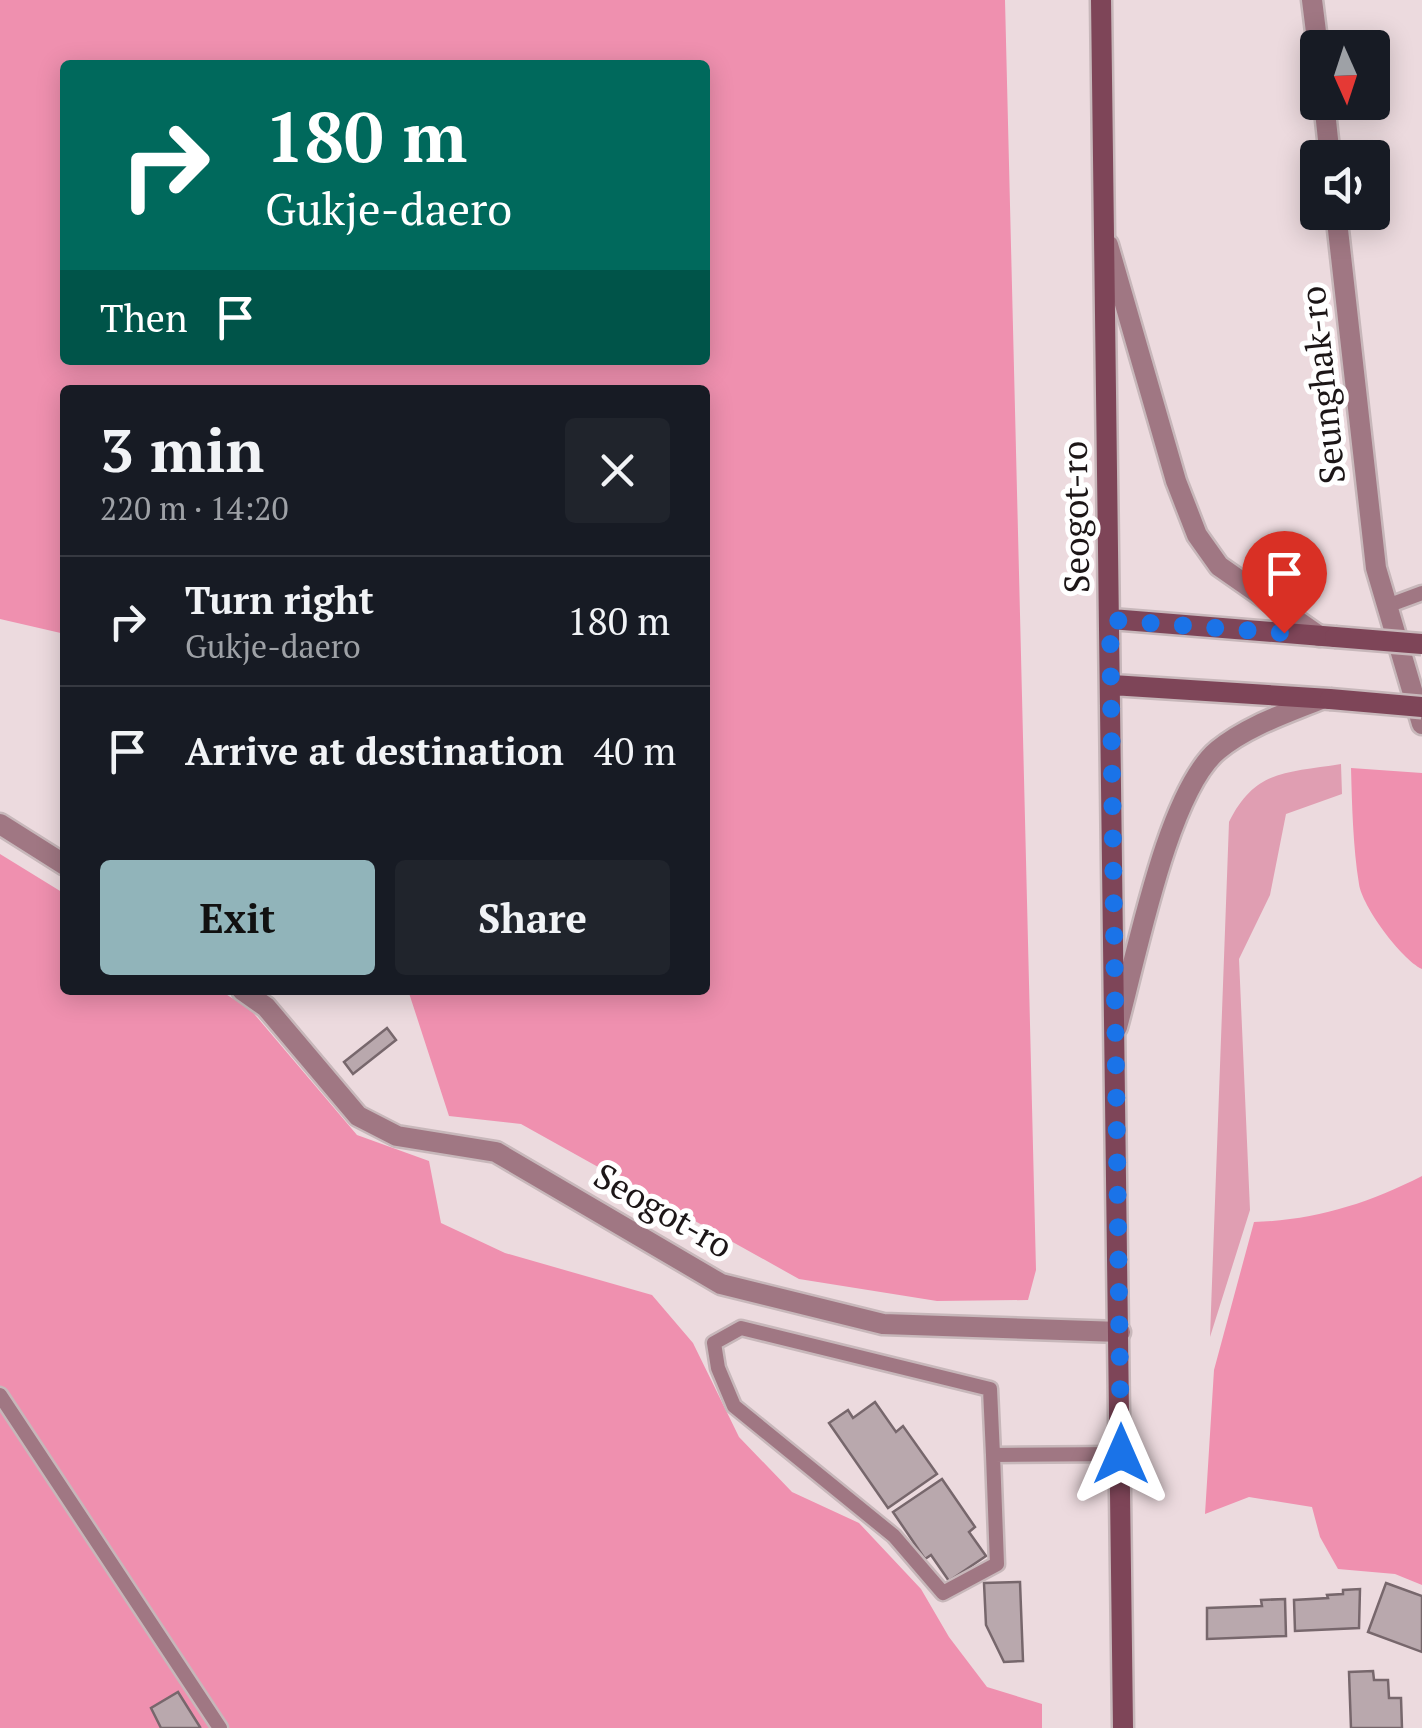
<!DOCTYPE html>
<meta charset="utf-8">
<style>
body{margin:0;font-family:"PT Serif",serif;background:#20242c;color:#f1f3f6;height:100vh;display:flex;flex-direction:column;font-size:38px;white-space:nowrap}
*{box-sizing:border-box;margin:0}
p{font-size:32px;color:#9ea1a6}
.icon{flex:none;width:55px;height:55px;fill:none;stroke:currentColor;stroke-width:2;stroke-linecap:round;stroke-linejoin:round}
.map{position:relative;flex:1;overflow:hidden}
.details{position:absolute;left:60px;top:385px;width:650px;height:610px;display:flex;flex-direction:column;background:#171b24;border-radius:10px;box-shadow:0 5px 25px #0003}
.details>*{flex:none}
.hud{position:absolute;left:60px;top:60px;width:650px;height:305px;border-radius:10px;box-shadow:0 5px 25px #0003;background:#00695c;color:#fff;overflow:hidden}
.needle{width:65px;rotate:177deg}
.buttons{position:absolute;left:1300px;top:30px;display:grid;gap:20px}
.buttons a{display:grid;place-items:center;width:90px;height:90px;border-radius:10px;background:#171b24;box-shadow:0 5px 25px #0003;font-size:50px}
.pin{position:absolute;display:grid;place-items:center;width:85px;height:85px;color:#fff;margin:-102px -42px;border-radius:50% 50% 50% 0;rotate:-45deg;box-shadow:0 0 10px #0007}
.pin .icon{rotate:45deg}
.me{position:absolute;width:110px;margin:-55px;rotate:0deg;stroke-linejoin:round;filter:drop-shadow(0 0 8px #0008)}
.turn{display:flex;align-items:center;gap:35px;height:210px;padding:0 40px;font-size:45px}
.turn .icon{width:130px;height:130px;stroke-width:2.5}
.turn b{display:block;font-size:70px;line-height:85px}
.then{display:flex;align-items:center;height:95px;padding:0 40px;background:#0003;gap:20px;font-size:38px}
.round{display:grid;place-items:center;flex:none;width:105px;height:105px;border-radius:10px;background:#20242c}
.overview{display:flex;align-items:center;justify-content:space-between;height:170px;padding:0 40px}
h1{font-size:60px;font-weight:600;line-height:75px}
.action{display:flex;gap:20px;margin-top:auto;padding:20px 40px}
.action a{flex:1;height:115px;border-radius:10px;background:#91b4ba;color:#111;font-size:40px;font-weight:600;line-height:115px;text-align:center}
.action a+a{background:#20242c;color:#f1f3f6}
ul{padding:0;list-style:none}
li{display:flex;align-items:center;gap:30px;height:130px;padding:0 40px;border-top:2px solid #363941}
li div{flex:1}
li b{display:block;font-size:38px}
li em{font-style:normal}
.map>svg:first-child{display:block}
</style>
<div class="map">
<svg width="1422" height="1728" viewBox="0 0 1422 1728">
<rect width="100%" height="100%" fill="#ecdade"/>
<path fill="#e09eb2" d="M1341 764 1342 794 1286 814 1270 895 1239 959 1250 1210 1210 1337 1229 822C1255 769 1287 773 1341 764Z"/>
<path fill="#ef90af" fill-rule="evenodd" d="M0 0H1005L1036 1270 1028 1300 937 1301 799 1279 521 1124 449 1116 408 990H705V390H65V634L0 619ZM65 65H705V360H65Z
M1351 768 1422 773V969C1401 959 1362 906 1359 884 1353 847 1352 805 1351 768Z
M0 854 65 894V990H219L250 1009 357 1135 429 1161 441 1223 505 1253 652 1295 693 1343 739 1437 792 1492 859 1523 921 1589 949 1637 987 1687 1042 1704V1728H0Z
M1422 1176V1585L1395 1574 1338 1569 1320 1537 1312 1507 1249 1497 1205 1514 1214 1370 1254 1222C1315 1220 1367 1204 1422 1176Z"/>
<path fill="#b9a8ad" stroke="#77676c" stroke-width="2.5" d="M387 1028 396 1040 353 1074 344 1062Z
M875 1402 896 1432 903 1426 937 1474 888 1508 829 1423 848 1410 853 1418Z
M942 1479 975 1527 969 1532 986 1556 949 1581 931 1555 925 1559 893 1512Z
M1020 1582 1023 1661 1004 1662 986 1625 984 1583Z
M1386 1583 1422 1596V1652L1368 1632Z
M1360 1589 1359 1628 1295 1631 1294 1600 1328 1598 1327 1595 1343 1594V1590Z
M1285 1599 1286 1636 1207 1639V1608L1262 1606 1261 1600Z
M1373 1671 1374 1680H1388L1389 1698H1401L1402 1728H1351L1349 1672Z
M178 1692 200 1727 198 1728H161L151 1708Z"/>
<g fill="none" stroke-linecap="round" stroke-linejoin="round">
<g stroke="#c7b7ba" stroke-width="19">
<path id="service" d="M1387 606 1422 593
M0 1395 220 1728
M993 1455 990 1389 741 1328 714 1343 718 1368 734 1406 894 1536 943 1593 997 1564 993 1455 1121 1454"/>
</g>
<g stroke="#c7b7ba" stroke-width="25">
<path id="minor" d="M1312 0 1318 48
M1324 102 1330 158
M1336 212 1376 568 1422 724
M0 824 65 865
M242 990 266 1007 358 1116 397 1136 496 1152 721 1284 883 1324 1120 1332"/>
</g>
<g stroke="#c7b7ba" stroke-width="25">
<path id="tertiary" d="M1108 245 1176 481 1197 535 1219 566 1319 636
M1117 1027C1136 959 1167 792 1218 750 1247 726 1287 713 1321 699"/>
</g>
<g stroke="#c7b7ba" stroke-width="25">
<path id="secondary" d="M1101 0 1123 1728
M1111 619 1335 637
M1112 685 1330 699"/>
</g>
<use href="#service" stroke="#a07783" stroke-width="14"/>
<use href="#minor" stroke="#a07783" stroke-width="20"/>
<use href="#tertiary" stroke="#a07783" stroke-width="20"/>
<use href="#secondary" stroke="#7e4558" stroke-width="20"/>
<g stroke="#c7b7ba" stroke-width="25" stroke-linecap="butt">
<path id="secondary-bridge" d="M1335 637 1422 644
M1330 699 1422 707"/>
</g>
<use href="#secondary-bridge" stroke="#7e4558" stroke-width="20"/>
</g>
<g fill="none" stroke-linecap="round" stroke-linejoin="round">
<path stroke="#1a73e8" stroke-width="18" stroke-dasharray="0 32.4" d="M1121 1454 1110 620 1284 633"/>
</g>
<g text-anchor="middle" stroke-width="10" stroke-linejoin="round" paint-order="stroke">
<g font-size="35" fill="#1c1617" stroke="#fff">
<text transform="translate(1323 385) rotate(-96)" y="12">Seunghak-ro</text>
<text transform="translate(1076 517) rotate(-91)" y="12">Seogot-ro</text>
<text transform="translate(663 1211) rotate(30)" y="12">Seogot-ro</text>
</g>
</g>
</svg>
<div class="buttons">
<a><svg class="needle" viewBox="-14 -14 28 28"><path d="M0-13l5 13h-10z" fill="#e53935"/><path d="M0 13l5-13h-10z" fill="#9ea1a6"/></svg></a>
<a><svg class="icon" aria-label="sound" viewBox="0 0 24 24"><path d="M4 9h4l5-4v14l-5-4H4zM17 9q2 3 0 6"/></svg></a>
</div>
<div class="pin" style="left:1284px;top:633px;background:#d93025"><svg class="icon" aria-label="arrive" viewBox="0 0 24 24"><path d="M6 21V4h12l-3 4 3 4H6"/></svg></div>
<svg class="me" style="left:1121px;top:1454px" viewBox="-20 -20 40 40"><path d="M0-17L14 15 0 8-14 15z" fill="#1a73e8" stroke="#fff" stroke-width="4"/></svg>
<div class="hud">
<div class="turn"><svg class="icon" aria-label="right" viewBox="0 0 24 24"><path d="M7 20v-9h11M14 6l5 5-5 5"/></svg><div><b>180 m</b>Gukje-daero</div></div>
<div class="then">Then<svg class="icon" aria-label="arrive" viewBox="0 0 24 24"><path d="M6 21V4h12l-3 4 3 4H6"/></svg></div>
</div>
<section class="details">
<div class="overview"><div><h1>3 min</h1><p>220 m · 14:20</p></div><a class="round"><svg class="icon" aria-label="close" viewBox="0 0 24 24"><path d="M6 6l12 12M18 6L6 18"/></svg></a></div>
<ul>
<li><svg class="icon" aria-label="right" viewBox="0 0 24 24"><path d="M7 20v-9h11M14 6l5 5-5 5"/></svg><div><b>Turn right</b><p>Gukje-daero</p></div><em>180 m</em></li>
<li><svg class="icon" aria-label="arrive" viewBox="0 0 24 24"><path d="M6 21V4h12l-3 4 3 4H6"/></svg><div><b>Arrive at destination</b></div><em>40 m</em></li>
</ul>
<div class="action"><a>Exit</a><a>Share</a></div>
</section>
</div>
